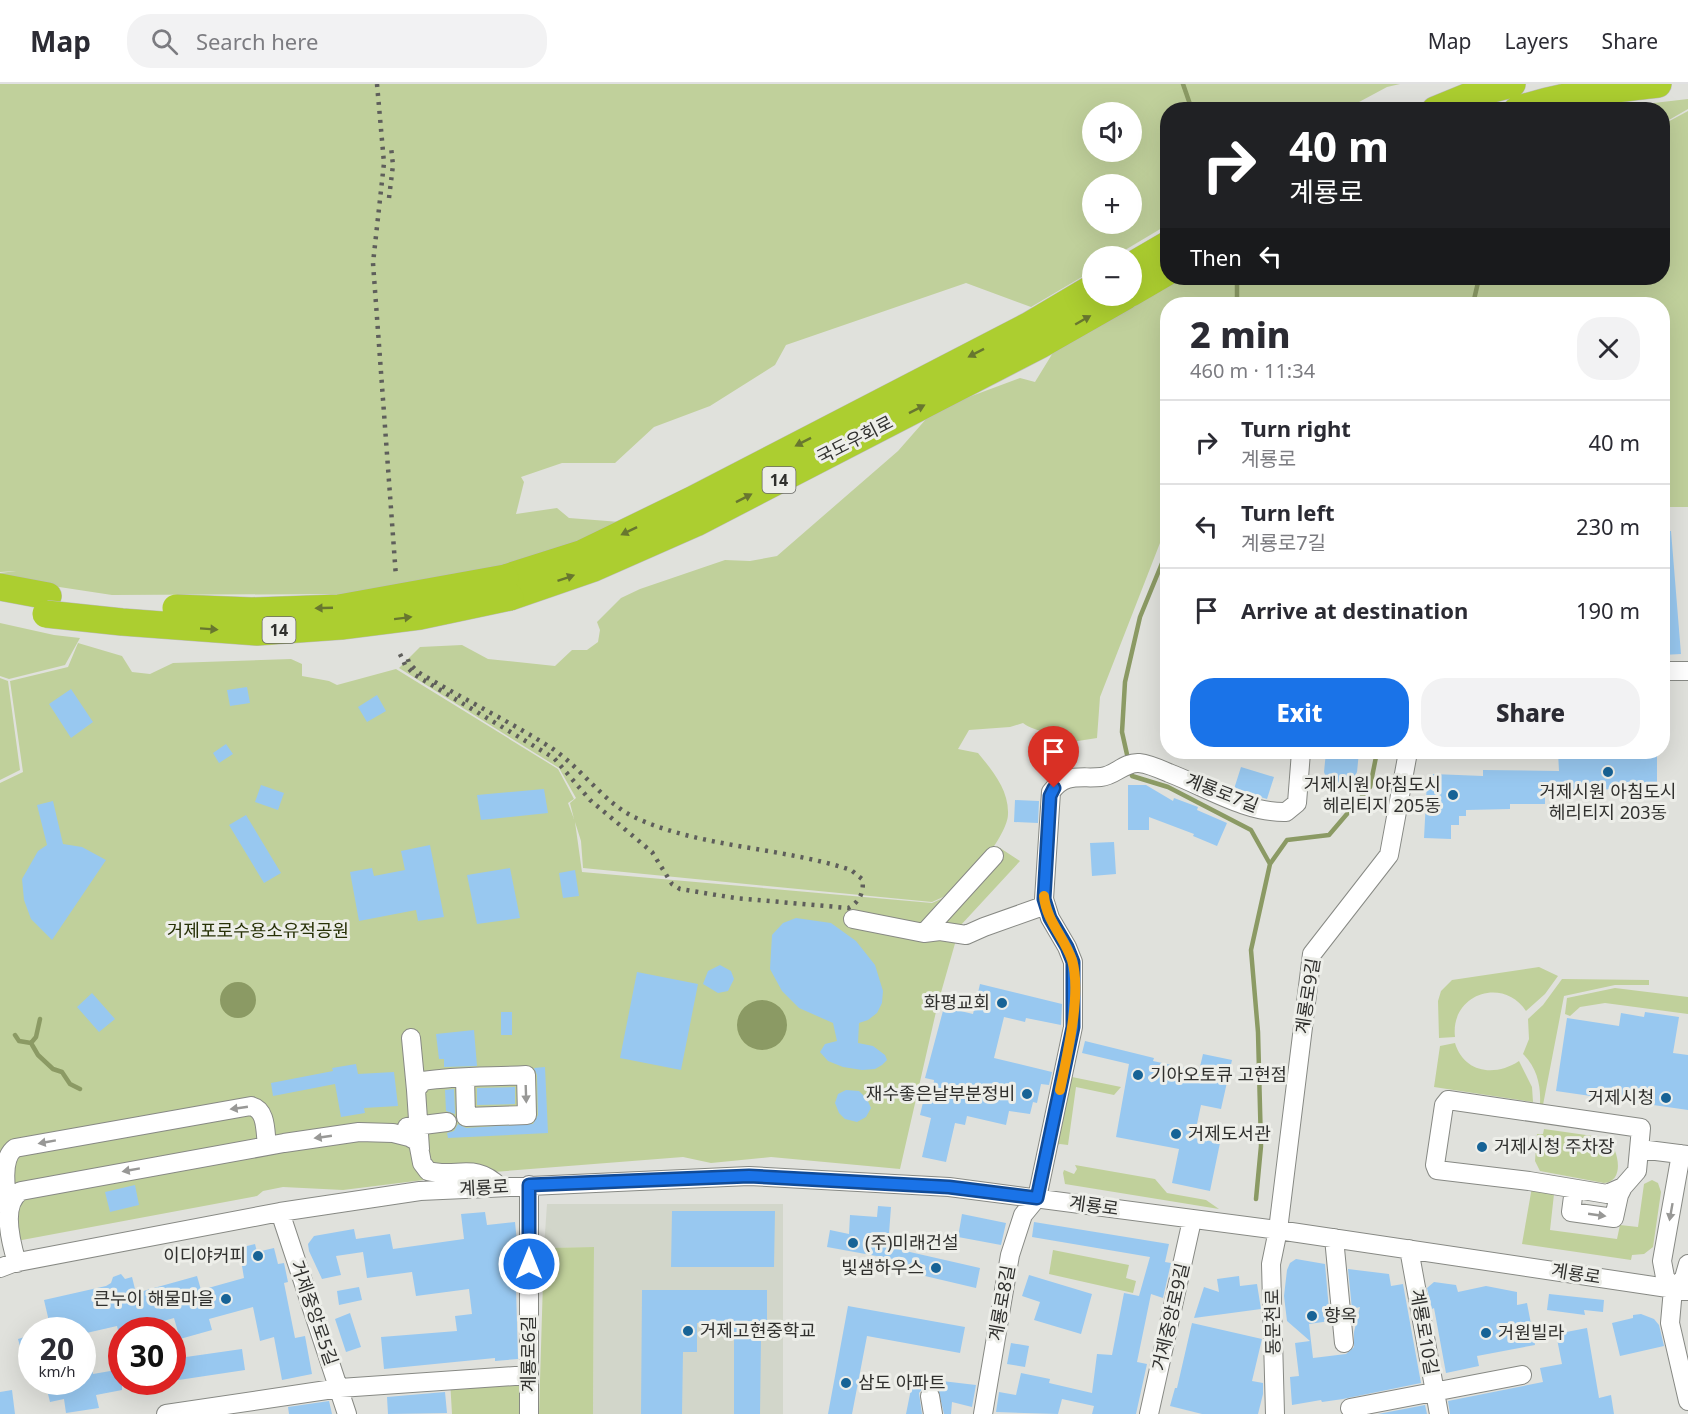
<!DOCTYPE html>
<meta charset="utf-8">
<style>
body{margin:0;font-family:"Noto Sans","Noto Sans KR",sans-serif;background:#f2f2f3;color:#2b2b33;height:100vh;display:flex;flex-direction:column;font-size:22px;white-space:nowrap}
*{box-sizing:border-box;margin:0}
p{font-size:20px;color:#7c7c81}
.icon{flex:none;width:33px;height:33px;fill:none;stroke:currentColor;stroke-width:2;stroke-linecap:round;stroke-linejoin:round}
.map{position:relative;flex:1;overflow:hidden}
.details{position:absolute;left:1160px;top:213px;width:510px;height:462px;display:flex;flex-direction:column;background:#fff;border-radius:24px;box-shadow:0 6px 24px #0002}
.details>*{flex:none}
.guide{position:absolute;left:1160px;top:18px;width:510px;height:183px;border-radius:24px;box-shadow:0 6px 24px #0002;background:#202124;color:#fff;overflow:hidden}
.buttons{position:absolute;left:1082px;top:18px;display:grid;gap:12px}
.buttons a{display:grid;place-items:center;width:60px;height:60px;border-radius:50%;background:#fff;box-shadow:0 6px 24px #0002;font-size:30px}
.speed{position:absolute;left:18px;top:1233px;display:flex;gap:12px;font-size:30px;font-weight:700;text-align:center}
.speed>*{display:grid;place-content:center;width:78px;height:78px;border-radius:50%;background:#fff;box-shadow:0 6px 24px #0002;line-height:1}
.speed small{font-size:15px;font-weight:400}
.speed .limit{border:9px solid #d22;background:#fff;color:#111}
.pin{position:absolute;display:grid;place-items:center;width:51px;height:51px;color:#fff;margin:-62px -26px;border-radius:50% 50% 50% 0;rotate:-45deg;box-shadow:0 0 6px #0007}
.pin .icon{rotate:45deg}
.me{position:absolute;width:66px;margin:-33px;rotate:0deg;stroke-linejoin:round;filter:drop-shadow(0 0 4px #0008)}
.turn{display:flex;align-items:center;gap:21px;height:126px;padding:0 30px;font-size:27px}
.turn .icon{width:78px;height:78px;stroke-width:2.5}
.turn b{display:block;font-size:42px;line-height:51px}
.then{display:flex;align-items:center;height:57px;padding:0 30px;background:#0003;gap:12px;font-size:22px}
.round{display:grid;place-items:center;flex:none;width:63px;height:63px;border-radius:24px;background:#f2f2f3}
.head{display:flex;align-items:center;justify-content:space-between;height:102px;padding:0 30px}
h1{font-size:36px;font-weight:800;line-height:45px}
.button{display:flex;gap:12px;margin-top:auto;padding:12px 30px}
.button a{flex:1;height:69px;border-radius:24px;background:#1a73e8;color:#fff;font-size:24px;font-weight:800;line-height:69px;text-align:center}
.button a+a{background:#f2f2f3;color:#2b2b33}
ul{padding:0;list-style:none}
li{display:flex;align-items:center;gap:18px;height:84px;padding:0 30px;border-top:2px solid #e1e1e2}
li div{flex:1}
li b{display:block;font-size:22px}
li em{font-style:normal}
header{display:flex;align-items:center;gap:36px;box-sizing:border-box;height:84px;padding:0 30px;background:#fff;border-bottom:2px solid #e1e1e2}
header strong{font-size:28px}
nav{display:flex;gap:33px;margin-inline-start:auto;font-size:21px}
.search{width:420px;height:54px;background:#f2f2f3;display:flex;align-items:center;gap:15px;box-sizing:border-box;padding:0 21px;border-radius:24px;color:#7c7c81;font-size:22px}
.map>svg:first-child{display:block}
</style>
<header>
<strong>Map</strong>
<div class="search"><svg class="icon" aria-label="search" viewBox="0 0 24 24"><circle cx="10" cy="10" r="6"/><path d="M15 15l6 6"/></svg>Search here</div>
<nav><a>Map</a><a>Layers</a><a>Share</a></nav>
</header>
<div class="map">
<svg width="1688" height="1330" viewBox="0 0 1688 1330">
<rect width="100%" height="100%" fill="#e0e1dc"/>
<path fill="#d2d6ca" d="M547 1120H783V1330H593L594 1163 544 1164Z"/>
<path fill="#c0d09b" fill-rule="evenodd" d="M0 0H1400L1387 3 1346 25 1167 26V141L1115 172H1092V187L1031 223 966 199 786 261 775 281 710 322 654 343 615 379H562L521 393 524 398 516 430 557 424 569 434 633 439 512 482 341 510 112 511 0 494V489L16 487 0 488ZM1092 28H1131V68H1092ZM1092 100H1131V140H1092Z
M1688 15V25L1662 40V26L1602 25Z
M1688 27V423H1662V220H1167V441L1100 613 1097 654 1065 659C1052 645 1038 650 1023 639L1010 643 969 646 958 665 978 669C992 686 1009 706 1008 730 1008 751 968 799 949 810 944 813 938 815 932 818L583 784 581 757 575 738 582 788 932 819 950 811 997 762 1020 777 960 842 938 919 900 1085 771 1073 711 1079 683 1073 480 1089 343 1106 283 1103 263 1107 257 1112 6 1159 0 1147V699L23 688 10 597 68 583 78 559 122 572 132 588 150 590 173 579 291 575 302 580V592L329 597 337 601 396 585 558 685 574 715 568 719 574 735 570 719 576 714 559 684 399 584 420 563 462 561 488 575 555 582 572 566H587L598 558 600 546 597 538 621 514 640 505 725 476 750 477 777 472 898 367 934 326 1020 294 1035 298 1054 267 1180 194H1662V41Z
M0 539 54 551 80 554 65 581 9 595 0 592Z
M0 594 8 597 20 686 0 696Z
M1539 883 1558 892 1545 910 1526 927C1503 892 1450 910 1455 953L1439 954 1438 917 1441 907 1452 896Z
M1562 895 1649 896V901H1615L1564 912 1543 1021 1540 1020C1541 1001 1537 984 1523 970L1529 955 1528 935 1543 921Z
M1615 904 1688 913V930L1605 919 1580 923 1570 932 1565 930 1567 914Z
M1455 959C1464 989 1495 993 1519 977L1532 1003 1533 1018 1434 1003 1440 962Z
M1072 993 1121 1003 1114 1011 1076 1003 1068 1061 1060 1060 1057 1061Z
M1544 1045 1607 1054C1618 1064 1626 1097 1604 1099L1540 1087 1535 1077 1537 1050H1543Z
M1075 1081 1155 1095 1167 1109 1206 1116 1219 1125 1065 1100 1063 1089 1064 1086 1074 1090 1077 1085Z
M1652 1096 1658 1099 1661 1108 1653 1163 1644 1170 1632 1171 1631 1176 1522 1160 1532 1103 1554 1110 1550 1146 1617 1155 1620 1141 1638 1143 1644 1100Z
M594 1163 593 1330H539L544 1164Z
M1053 1166 1129 1181 1126 1194 1136 1197 1133 1209 1049 1190Z
M529 1291V1330H452L450 1296Z"/>
<path fill="#8b9a64" d="M220 916a18 18 0 1 1 36 0a18 18 0 1 1-36 0Z
M737 941a25 25 0 1 1 50 0a25 25 0 1 1-50 0Z"/>
<g fill="none" stroke-linecap="round" stroke-linejoin="round">
<path stroke="#8b9a64" stroke-width="4.5" d="M1183 0 1192 26
M1237 194V220
M1473 220 1479 194
M1128 675 1122 648 1125 598 1140 533 1167 467
M1130 684 1132 692 1168 703 1251 746 1270 780 1251 866 1258 948 1261 1062 1256 1115
M1270 780 1287 756 1329 751 1370 703 1377 668
M15 951 19 957 31 959 38 971 53 985 62 988 70 1000 80 1005
M31 959 36 953 40 935"/>
</g>
<path fill="#98c8f0" d="M1662 447H1671L1681 570 1662 571Z
M247 603 250 619 230 622 227 606Z
M71 605 93 638 71 654 49 620Z
M377 611 386 627 367 638 358 623Z
M226 660 233 670 219 679 213 669Z
M1326 668H1359L1357 688 1351 699 1344 705 1338 704 1328 699 1324 688Z
M1558 668H1601V671L1657 669V704L1545 707V720H1510V725L1466 726V732H1459V741H1451V755L1424 754 1427 698 1433 690 1483 692V686L1559 687Z
M1241 683 1274 693 1267 715 1234 705Z
M261 701 284 709 278 726 255 718Z
M1128 701H1146L1173 717 1174 714 1198 723 1197 726 1227 739 1217 762 1193 752 1194 750 1149 733V746H1128Z
M544 705 548 729 481 736 477 711Z
M1015 716 1039 717 1038 739 1014 738Z
M53 717 63 760 82 763 106 776 52 856 31 835 24 816 22 795 38 767 47 761 37 721Z
M246 731 281 789 264 799 229 741Z
M1114 758 1116 790 1092 792 1090 759Z
M430 761 444 833 418 837 416 826 359 837 350 788 372 784 374 792 405 786 401 767Z
M510 784 520 834 477 840 467 791Z
M575 786 579 812 563 814 559 789Z
M796 834 831 839 856 857 875 881 883 907 882 919 877 929 868 936 859 939 858 959 873 962 885 971 887 976 882 981 875 985 862 986 843 983 828 977 820 968 825 960 837 957 833 939 799 924 782 907 770 885 772 851 783 839Z
M720 881 731 887 734 895 728 907 718 909 703 900 708 887Z
M637 888 698 900 681 986 620 974Z
M980 900 1062 920 1061 941 1026 934 1025 938 1004 933 994 974 1052 988 1049 1001 1041 1000 1037 1019 1033 1018 1030 1030 1009 1027 1006 1041 967 1032 965 1041 955 1039 946 1078 922 1073 931 1034 920 1031 924 1014H932L934 996 925 994 944 923 973 930Z
M92 909 115 935 99 948 77 923Z
M501 928H512V951H501Z
M1645 928 1679 933 1673 969 1688 971V1026L1556 1007 1567 934 1619 942 1621 929 1644 933Z
M474 946 477 982 444 983V975H439L436 950Z
M1085 957 1154 974 1153 977 1199 987 1203 970 1232 976 1221 1025 1201 1021 1194 1054 1220 1059 1210 1107 1172 1099 1179 1065 1116 1053 1129 980 1082 969Z
M356 980 358 990 394 988 398 1022 364 1024 365 1029 341 1033 335 1000 273 1012 271 999 333 987 332 984Z
M545 983 548 1049 448 1054 447 1049 454 1047 458 1040 466 1044 533 1040 538 1031 537 991 534 984Z
M515 1003V1020L477 1021V1004Z
M454 1005 455 1030 446 1027 445 1006Z
M846 1006 859 1007 867 1015 871 1024 866 1033 857 1038 845 1035 839 1029 835 1019 838 1010Z
M135 1101 139 1121 110 1128 105 1108Z
M878 1122 891 1123 888 1163 980 1184 976 1204 891 1184 893 1175 827 1163 830 1146 849 1150 850 1131 877 1133Z
M672 1127H775L774 1183H671Z
M485 1128 487 1141 515 1138 518 1168V1203L516 1204 518 1275 495 1277V1274L384 1285 381 1253 457 1247 455 1232 472 1230 469 1205 416 1212 412 1188 367 1194 363 1168 336 1172 341 1191 322 1195 309 1167 308 1160 314 1152 354 1145 356 1155 390 1150 393 1165 464 1155 461 1130Z
M962 1130 1006 1139 1001 1161 958 1153Z
M1034 1138 1169 1160 1165 1178 1171 1179 1163 1214 1151 1210 1137 1278 1147 1280 1136 1330H1092L1094 1322 1062 1315 1058 1330 996 1328 999 1308 1016 1311 1021 1289 1050 1295 1049 1299 1092 1309 1097 1270 1112 1271 1124 1209 1139 1212 1150 1173 1032 1153Z
M255 1160 257 1168 274 1164 278 1180 284 1179 288 1198 284 1199 295 1254 305 1252 312 1290 282 1296 274 1253 260 1257 253 1223 209 1235 212 1246 180 1255 174 1234 132 1246H118L117 1242 82 1250V1246H51L44 1216 106 1202 111 1199 113 1193 121 1190 125 1195 132 1193 136 1209 197 1192 201 1206 244 1194 239 1164Z
M1296 1175 1325 1180 1330 1237 1309 1240 1313 1274 1346 1270 1354 1263V1248L1360 1223 1352 1225 1348 1185 1389 1190 1391 1202 1403 1200 1421 1299 1343 1315 1322 1318 1321 1316 1292 1321 1290 1293 1299 1292 1295 1259 1310 1257 1287 1237 1284 1212 1287 1186 1290 1179Z
M1029 1191 1092 1210 1081 1250 1034 1236 1040 1218 1022 1212Z
M1239 1192 1240 1202 1257 1200 1261 1225 1194 1234 1204 1203 1219 1208 1217 1195Z
M1434 1198 1456 1201 1458 1208 1486 1202 1517 1208V1221L1527 1219 1535 1261 1477 1272 1479 1282 1446 1289 1434 1224 1432 1225 1427 1204Z
M359 1203 362 1216 339 1221 337 1207Z
M642 1206H767V1253H761L760 1330H734V1239H697V1268H683L682 1330H641Z
M1549 1210 1604 1216 1603 1228 1584 1226 1585 1231 1547 1226Z
M848 1222 965 1243 960 1269 867 1252 852 1330H828Z
M350 1229 361 1263 346 1268 335 1235Z
M1641 1230 1654 1235 1659 1241 1664 1262 1620 1272 1612 1239 1633 1234V1231Z
M1192 1239 1262 1255 1252 1297 1263 1299V1310L1258 1330H1202L1170 1322 1175 1304H1177Z
M1587 1244 1599 1314 1611 1311 1614 1330H1450L1448 1317 1543 1298 1540 1284 1562 1280 1556 1250Z
M32 1251V1290H28L18 1255Z
M1011 1259 1029 1262 1025 1283 1007 1280Z
M242 1265 245 1286 172 1297V1275Z
M82 1266H89L93 1290 122 1285V1306L96 1311 99 1324 66 1329 64 1315 50 1318 45 1298H82Z
M942 1297 976 1301 972 1323 952 1318 951 1330H944L938 1305Z
M912 1300 925 1302 919 1309 922 1330H906Z
M12 1306 15 1330H0V1308Z
M445 1308 447 1329 388 1330 387 1313Z
M329 1317 332 1330H289L288 1323Z
M1425 1321 1427 1330H1378Z"/>
<g fill="none" stroke-linecap="round" stroke-linejoin="round">
<g stroke="#878984" stroke-width="20">
<path id="minor" d="M1662 587H1688
M853 835 924 849 940 847 966 851 984 843 1046 821
M924 849 994 772
M411 954 416 1006
M1448 1016 1641 1044 1637 1087 1623 1103 1607 1110 1529 1097 1437 1086 1435 1081 1444 1021Z
M407 1043 447 1038
M420 1065 416 1006 423 997C456 992 492 993 526 991L527 1031 466 1033 465 994
M1640 1065 1688 1071
M1574 1105 1571 1128 1614 1134 1619 1111 1623 1103
M9 1127C6 1108 0 1075 15 1064L251 1022C267 1026 265 1047 267 1062
M280 1128 347 1330
M1334 1154 1344 1259
M1409 1165 1439 1330
M17 1179C11 1159 0 1120 21 1107L284 1059 359 1048 393 1049 409 1053 418 1058 422 1079 428 1087C457 1095 474 1077 500 1103
M0 1184 13 1179 280 1128 420 1107 749 1092 949 1103 1278 1146 1688 1207
M1673 1205 1665 1193 1662 1177 1681 1070
M1673 1205 1670 1239 1688 1317
M1673 1205 1684 1194 1688 1180
M930 1312 933 1330
M1350 1324 1522 1291
M166 1330 340 1304 529 1291
M529 1330V1101
M983 1330 1010 1171 1023 1131 1037 1114 1073 943V878L1067 863 1050 834 1044 815 1051 708C1065 688 1081 695 1101 693 1115 692 1124 678 1139 679 1149 680 1160 685 1169 689 1206 703 1246 729 1286 728L1297 719 1301 668
M1149 1330 1192 1136
M1275 1330 1271 1180 1278 1146 1312 870 1389 771 1408 668"/>
</g>
<g stroke="#bdbdbc" stroke-width="28">
<path id="highway" d="M1435 26 1474 10 1512 0
M1517 26C1562 10 1611 6 1658 0
M1131 182 1167 161
M1131 209 1167 188
M505 494 583 469 694 415 1028 242 1092 204
M0 503 48 512
M510 513 594 484 696 439 1040 261 1126 212"/>
</g>
<use href="#minor" stroke="#fff" stroke-width="18"/>
<use href="#highway" stroke="#acce30" stroke-width="27"/>
<path stroke="#5e5e5b" stroke-width="4.5" stroke-dasharray="3 6" stroke-linecap="butt" d="M377 0 384 79 373 179 396 493
M389 114 393 81 391 63
M400 570 405 581 415 591 554 674 590 716 652 768 672 800 680 805 735 814 848 824C859 819 865 807 862 795L851 786C782 763 700 764 634 733 603 718 580 682 550 663 507 636 461 614 418 588L409 579 407 572"/>
<g stroke="#bdbdbc" stroke-width="28" stroke-linecap="butt">
<path id="highway-bridge" d="M176 524 252 527 339 524 505 494
M46 530 122 538 257 548 341 542 420 532 510 513"/>
</g>
<use href="#highway-bridge" stroke="#acce30" stroke-width="27"/>
</g>
<defs><path id="oneway-solid" d="M-6-.8H1V-3.2L6.5 0L1 3.2V.8H-6Z" transform="scale(1.5)"/></defs>
<g fill="#68772f">
<use href="#oneway-solid" transform="translate(1083 236) rotate(-30)"/>
<use href="#oneway-solid" transform="translate(976 269) rotate(153)"/>
<use href="#oneway-solid" transform="translate(917 325) rotate(-27)"/>
<use href="#oneway-solid" transform="translate(803 358) rotate(153)"/>
<use href="#oneway-solid" transform="translate(744 414) rotate(-27)"/>
<use href="#oneway-solid" transform="translate(629 447) rotate(154)"/>
<use href="#oneway-solid" transform="translate(566 494) rotate(-19)"/>
<use href="#oneway-solid" transform="translate(324 524) rotate(178)"/>
<use href="#oneway-solid" transform="translate(403 534) rotate(-7)"/>
<use href="#oneway-solid" transform="translate(209 545) rotate(4)"/>
</g>
<g fill="#989896">
<use href="#oneway-solid" transform="translate(526 1010) rotate(88)"/>
<use href="#oneway-solid" transform="translate(239 1024) rotate(172)"/>
<use href="#oneway-solid" transform="translate(323 1053) rotate(172)"/>
<use href="#oneway-solid" transform="translate(47 1058) rotate(170)"/>
<use href="#oneway-solid" transform="translate(131 1086) rotate(170)"/>
<use href="#oneway-solid" transform="translate(1671 1128) rotate(100)"/>
<use href="#oneway-solid" transform="translate(1597 1131) rotate(8)"/>
</g>
<g fill="none" stroke-linecap="round" stroke-linejoin="round">
<g stroke="#114b97" stroke-width="15">
<path id="route" d="M529 1180V1101L749 1092 949 1103 1037 1114 1073 943V878L1067 863 1050 834 1044 815 1050 712 1054 704"/>
</g>
<use href="#route" stroke="#1a73e8" stroke-width="10"/>
<path stroke="#f59e0b" stroke-width="10" d="M1044 812C1046 836 1064 853 1072 876 1082 909 1067 972 1060 1006"/>
</g>
<g fill="#176396" stroke="#edeee9" stroke-width="2">
<circle cx="1608" cy="688" r="6"/>
<circle cx="1453" cy="711" r="6"/>
<circle cx="1002" cy="919" r="6"/>
<circle cx="1138" cy="991" r="6"/>
<circle cx="1027" cy="1010" r="6"/>
<circle cx="1666" cy="1014" r="6"/>
<circle cx="1176" cy="1050" r="6"/>
<circle cx="1482" cy="1063" r="6"/>
<circle cx="853" cy="1159" r="6"/>
<circle cx="258" cy="1172" r="6"/>
<circle cx="936" cy="1184" r="6"/>
<circle cx="226" cy="1215" r="6"/>
<circle cx="1312" cy="1232" r="6"/>
<circle cx="688" cy="1247" r="6"/>
<circle cx="1486" cy="1249" r="6"/>
<circle cx="846" cy="1299" r="6"/>
</g>
<g text-anchor="middle" stroke-width="6" stroke-linejoin="round" paint-order="stroke">
<g fill="#edeee9" stroke="#696966" stroke-width="1.5">
<rect x="762.5" y="383" width="33" height="26" rx="4.5"/>
<rect x="262.5" y="533" width="33" height="26" rx="4.5"/>
</g>
<g font-size="16" font-weight="bold" fill="#30302e">
<text x="779" y="402">14</text>
<text x="279" y="552">14</text>
</g>
<g font-size="18" fill="#30302e" stroke="#edeee9">
<text transform="translate(855 356) rotate(-27)" y="6">국도우회로</text>
<text transform="translate(1222 709) rotate(21)" y="6">계룡로7길</text>
<text transform="translate(1308 912) rotate(-81)" y="6">계룡로9길</text>
<text transform="translate(484 1104) rotate(-3)" y="6">계룡로</text>
<text transform="translate(1094 1122) rotate(8)" y="6">계룡로</text>
<text transform="translate(1576 1190) rotate(9)" y="6">계룡로</text>
<text transform="translate(1002 1219) rotate(-80)" y="6">계룡로8길</text>
<text transform="translate(314 1229) rotate(71)" y="6">거제중앙로5길</text>
<text transform="translate(1171 1233) rotate(-77)" y="6">거제중앙로9길</text>
<text transform="translate(1273 1238) rotate(-91)" y="6">동문천로</text>
<text transform="translate(1424 1248) rotate(80)" y="6">계룡로10길</text>
<text transform="translate(529 1270) rotate(-90)" y="6">계룡로6길</text>
</g>
<g font-size="18" fill="#30302e" stroke="#edeee9" text-anchor="start">
<text x="1441" y="707" text-anchor="end">거제시원 아침도시<tspan x="1441" dy="21">헤리티지 205동</tspan></text>
<text x="1608" y="714" text-anchor="middle">거제시원 아침도시<tspan x="1608" dy="21">헤리티지 203동</tspan></text>
<text x="990" y="925" text-anchor="end">화평교회</text>
<text x="1150" y="997">기아오토큐 고현점</text>
<text x="1015" y="1016" text-anchor="end">재수좋은날부분정비</text>
<text x="1654" y="1020" text-anchor="end">거제시청</text>
<text x="1188" y="1056">거제도서관</text>
<text x="1494" y="1069">거제시청 주차장</text>
<text x="865" y="1165">(주)미래건설</text>
<text x="246" y="1178" text-anchor="end">이디야커피</text>
<text x="924" y="1190" text-anchor="end">빛샘하우스</text>
<text x="214" y="1221" text-anchor="end">큰누이 해물마을</text>
<text x="1324" y="1238">향옥</text>
<text x="700" y="1253">거제고현중학교</text>
<text x="1498" y="1255">거원빌라</text>
<text x="858" y="1305">삼도 아파트</text>
</g>
<g font-size="18" fill="#263005" stroke="#edeee9">
<text x="258" y="853">거제포로수용소유적공원</text>
</g>
</g>
</svg>
<div class="buttons">
<a><svg class="icon" aria-label="sound" viewBox="0 0 24 24"><path d="M4 9h4l5-4v14l-5-4H4zM17 9q2 3 0 6"/></svg></a>
<a>+</a>
<a>−</a>
</div>
<div class="speed"><div>20<small>km/h</small></div><div class="limit">30</div></div>
<div class="pin" style="left:1054px;top:704px;background:#d93025"><svg class="icon" aria-label="arrive" viewBox="0 0 24 24"><path d="M6 21V4h12l-3 4 3 4H6"/></svg></div>
<svg class="me" style="left:529px;top:1180px" viewBox="-20 -20 40 40"><circle r="17" fill="#1a73e8" stroke="#fff" stroke-width="3"/><path d="M0-11L8 9 0 5-8 9z" fill="#fff"/></svg>
<div class="guide">
<div class="turn"><svg class="icon" aria-label="right" viewBox="0 0 24 24"><path d="M7 20v-9h11M14 6l5 5-5 5"/></svg><div><b>40 m</b>계룡로</div></div>
<div class="then">Then<svg class="icon" aria-label="left" viewBox="0 0 24 24"><path d="M17 20v-9H6M10 6l-5 5 5 5"/></svg></div>
</div>
<section class="details">
<div class="head"><div><h1>2 min</h1><p>460 m · 11:34</p></div><a class="round"><svg class="icon" aria-label="close" viewBox="0 0 24 24"><path d="M6 6l12 12M18 6L6 18"/></svg></a></div>
<ul>
<li><svg class="icon" aria-label="right" viewBox="0 0 24 24"><path d="M7 20v-9h11M14 6l5 5-5 5"/></svg><div><b>Turn right</b><p>계룡로</p></div><em>40 m</em></li>
<li><svg class="icon" aria-label="left" viewBox="0 0 24 24"><path d="M17 20v-9H6M10 6l-5 5 5 5"/></svg><div><b>Turn left</b><p>계룡로7길</p></div><em>230 m</em></li>
<li><svg class="icon" aria-label="arrive" viewBox="0 0 24 24"><path d="M6 21V4h12l-3 4 3 4H6"/></svg><div><b>Arrive at destination</b></div><em>190 m</em></li>
</ul>
<div class="button"><a>Exit</a><a>Share</a></div>
</section>
</div>
